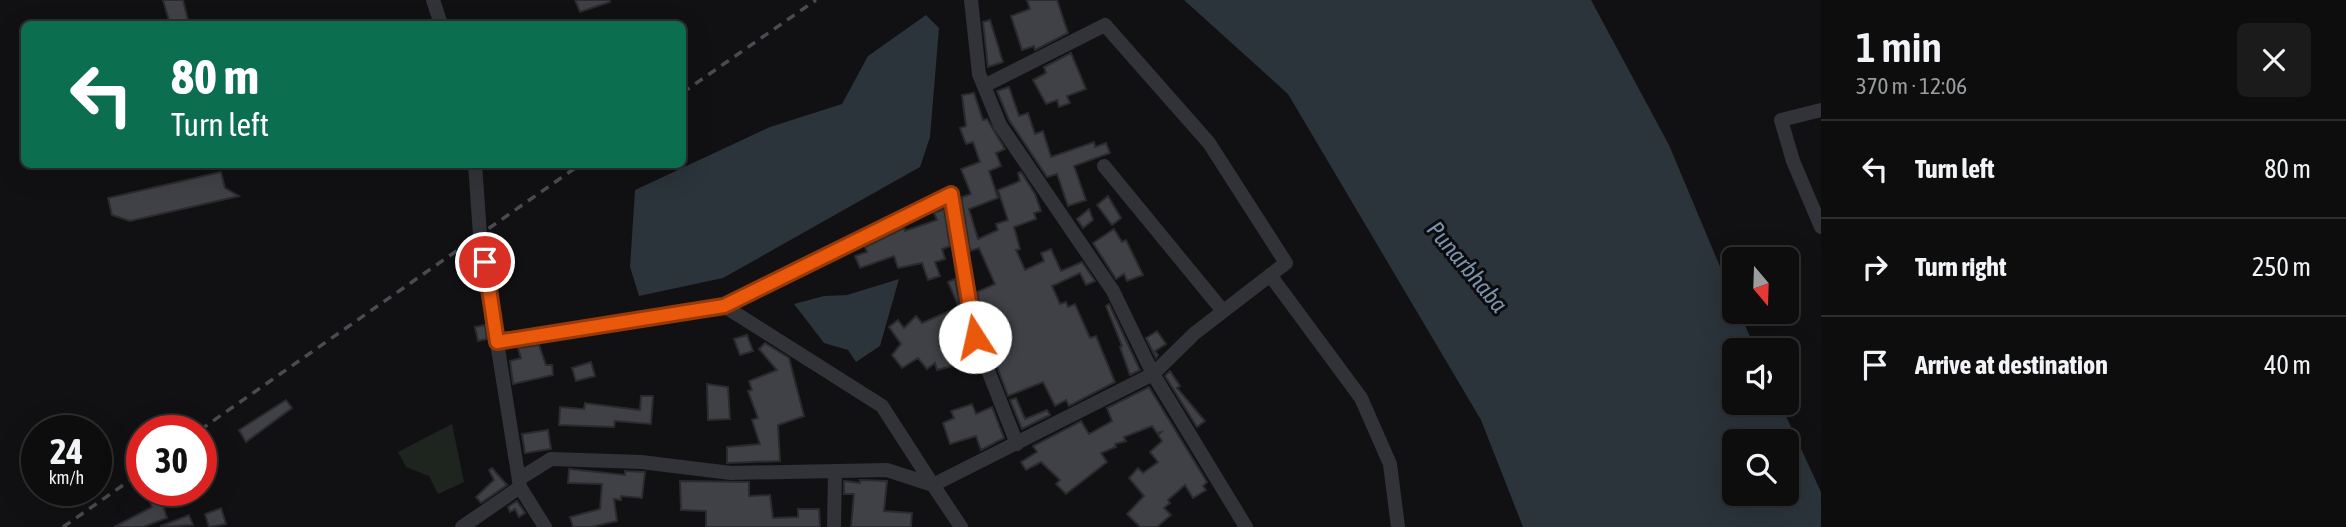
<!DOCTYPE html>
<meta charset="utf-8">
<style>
body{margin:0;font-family:"Asap Condensed",sans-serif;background:#1b1b1c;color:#f1f3f6;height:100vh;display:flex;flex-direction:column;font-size:26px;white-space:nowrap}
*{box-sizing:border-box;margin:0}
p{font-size:23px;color:#9a9c9e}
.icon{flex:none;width:38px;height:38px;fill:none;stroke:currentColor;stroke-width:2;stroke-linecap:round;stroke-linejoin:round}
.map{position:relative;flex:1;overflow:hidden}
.sheet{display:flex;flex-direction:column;background:#0d0d0e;width:525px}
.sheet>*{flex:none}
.hud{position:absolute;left:21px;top:21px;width:665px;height:147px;border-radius:10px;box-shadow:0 7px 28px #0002,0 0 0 2px #2d2d2e;background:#0b6e4f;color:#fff;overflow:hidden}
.needle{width:46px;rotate:161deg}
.controls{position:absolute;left:1722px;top:247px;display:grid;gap:14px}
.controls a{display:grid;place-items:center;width:77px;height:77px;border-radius:10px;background:#0d0d0e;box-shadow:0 7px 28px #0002,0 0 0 2px #2d2d2e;font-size:35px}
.speed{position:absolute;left:21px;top:415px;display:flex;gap:14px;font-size:35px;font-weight:700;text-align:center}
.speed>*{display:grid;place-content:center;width:91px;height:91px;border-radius:50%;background:#0d0d0e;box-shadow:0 7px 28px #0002,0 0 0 2px #2d2d2e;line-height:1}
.speed small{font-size:18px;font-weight:400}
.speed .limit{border:10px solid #d22;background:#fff;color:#111}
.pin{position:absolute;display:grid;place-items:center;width:60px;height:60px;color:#fff;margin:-30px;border:4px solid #fff;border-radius:50%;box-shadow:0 2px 7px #0007}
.me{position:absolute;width:77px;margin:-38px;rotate:350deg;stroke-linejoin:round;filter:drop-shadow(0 0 5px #0008)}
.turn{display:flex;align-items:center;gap:24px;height:147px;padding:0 35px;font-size:32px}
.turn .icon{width:91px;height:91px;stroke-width:2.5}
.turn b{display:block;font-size:49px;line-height:60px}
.round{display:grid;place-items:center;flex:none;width:74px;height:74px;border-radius:10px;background:#1b1b1c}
.summary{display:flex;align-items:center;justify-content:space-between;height:119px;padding:0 35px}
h1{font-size:42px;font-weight:600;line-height:52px}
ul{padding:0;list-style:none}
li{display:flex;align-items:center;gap:21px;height:98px;padding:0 35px;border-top:2px solid #2d2d2e}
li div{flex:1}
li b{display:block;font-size:26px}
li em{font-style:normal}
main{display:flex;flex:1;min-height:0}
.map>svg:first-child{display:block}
</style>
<main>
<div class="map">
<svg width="1821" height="527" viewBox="0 0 1821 527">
<rect width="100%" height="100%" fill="#111113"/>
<path fill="#1e251f" d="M452 424 464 482 438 494 429 476 406 467 398 452Z"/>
<path fill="#2b333b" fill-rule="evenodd" d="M1184 0H1591L1669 145 1734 300V312H1739L1756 350H1734V402L1780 403 1821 492V527H1523L1481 420 1288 94ZM1734 441H1787V494H1734Z
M926 15 939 28 930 137 920 167 723 278 639 296 630 267 635 190 770 127 842 104 868 56Z
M899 279 880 346 856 362 848 350 824 343 794 304 824 296 847 295Z"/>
<path fill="#404146" stroke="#2b2b2f" stroke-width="2" d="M163 0H183L189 24H170Z
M575 0H609L610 2 580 12Z
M1027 0H1057L1068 33 1035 50 1034 46 1022 50 1011 16 1030 9Z
M990 20 1003 62 988 67 983 22Z
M1071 53 1086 89 1067 96 1070 103 1059 107 1057 100 1046 104 1033 80 1046 73 1044 67Z
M1009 87 1019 116 1028 113 1035 134 1043 131 1051 157 1094 142 1095 147 1106 143 1110 153 1074 166 1086 200 1068 206 1057 174 1047 177 1009 120 997 91Z
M974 93 983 120 987 119 1005 149 996 153 1001 166 989 171 998 198 969 209 978 239 998 230 996 224 1008 220 998 190 1020 181 1018 173 1021 172 1035 194 1041 211 1034 213 1036 219 1014 227 1020 249 1016 250 1025 270 1044 261 1041 253 1051 249 1061 271 1082 262 1095 281 1086 285 1080 273 1052 286 1060 304 1066 302 1068 307 1075 304 1090 338 1096 336 1115 382 1069 406 1066 400 1055 406 1043 382 1008 396 984 332 977 292 995 284 979 248 970 251 962 202V197L971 194 961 169 980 162 973 142 966 144 960 128 966 126 962 95Z
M221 172 225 188 239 196 130 221 112 215 108 198Z
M1108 196 1121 218 1112 225 1097 205Z
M944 209 950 246 942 249 945 259 935 262 940 276 928 280 922 263 898 268 894 256 860 268 855 256 867 252 865 247 904 228 905 231 937 220 934 213Z
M1089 209 1093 220 1083 228 1077 219Z
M1114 229 1122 242 1126 240 1143 275 1127 281 1124 274 1116 279 1100 254 1093 243Z
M955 279 962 318 956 322 966 342 955 348 963 363 937 370 935 363 927 369 918 358 902 368 892 355 901 344 889 327 898 320 904 328 916 316 922 323 959 307 948 282Z
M1109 304 1140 370 1130 375 1120 347 1122 346 1106 306Z
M485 325 487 339 478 341 475 327Z
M1157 331 1166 344 1155 351 1158 355 1156 358 1146 338Z
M747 335 753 351 740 355 734 339Z
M765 343 789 358 804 416 778 425 780 461 727 463V447L760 444 752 420 758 418 748 391 752 390 749 381 777 370 759 349Z
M539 345 546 365H552L553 375 513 384 510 361 521 358 518 348Z
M591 362 595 376 576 381 572 368Z
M1170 371 1180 386 1177 388 1205 421 1197 427 1165 376Z
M707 384 728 387 730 419 708 420Z
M1149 387 1207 482 1203 486 1206 490 1193 498 1185 485 1168 500 1170 503 1164 508 1171 515 1157 527H1140L1127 514 1144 496 1129 478 1138 468 1143 473 1158 462 1150 452 1162 441 1158 435 1161 432 1157 433 1152 426 1124 437 1126 441 1115 444 1116 447 1101 453 1107 462 1066 494 1056 484 1060 480 1041 462 1026 470 1021 462 1037 452 1033 446 1081 421 1089 434 1112 421 1107 408Z
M641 396H653L651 424 615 421 614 427 559 425 560 407 584 409 585 403 640 410Z
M1016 398 1025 419 1047 410 1050 415 1022 429 1010 400Z
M286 400 292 408 246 442 239 430Z
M972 404 976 414 992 407 1004 438 981 450 976 436 950 444 943 423 954 418 951 411Z
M548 430 551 449 525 453 522 434Z
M492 468 507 485 481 503 476 497 494 480 489 470Z
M569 469 625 475V471L645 472 642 498 621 496V500L614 499 617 521 591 527H573L570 517 600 509 602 484 568 483Z
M860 480 887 481 884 511 912 513 911 527H851L854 494H844V481L860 483Z
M680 481 749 482V496L770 495 773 518 798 517V509H819L820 527H706V511L681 510Z
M146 490H153L161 500 167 518 143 527H114L152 507Z
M517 501 525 513 519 517 515 509 510 512 508 507Z
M221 508 226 524 209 527 205 514Z
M189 515 193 525 161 527V526Z"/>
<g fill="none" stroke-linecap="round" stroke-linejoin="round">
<path stroke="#323338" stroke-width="14" d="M433 0 441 24
M971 0 979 74 1000 125 1113 291 1153 374 1246 527
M1821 110 1781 120 1793 161 1821 227
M475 164 480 235 520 487 545 527
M1104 166 1223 311
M1270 275 1361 398 1390 464 1398 527
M724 306 951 194 975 337 1017 444
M497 342 724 306 882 406 933 485 887 470 731 473 641 462 551 459 519 479
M462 527 520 487
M834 527 835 472
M961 527 933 485 1153 374 1195 333 1286 263 1209 143 1105 25 984 86"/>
<path stroke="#494b51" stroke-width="3.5" stroke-dasharray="9 7" stroke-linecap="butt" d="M682 93 816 0
M200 430 581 164
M63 527 142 472"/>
</g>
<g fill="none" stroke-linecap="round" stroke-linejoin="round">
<g stroke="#983908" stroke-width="18">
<path id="route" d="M485 262 497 342 724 306 951 194 975 337"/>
</g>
<use href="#route" stroke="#ea580c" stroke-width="12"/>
</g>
<g text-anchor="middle" stroke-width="6" stroke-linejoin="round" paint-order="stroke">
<g font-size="24" font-style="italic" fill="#7a93ae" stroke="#0c0c0e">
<text transform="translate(1467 267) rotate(50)" y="8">Punarbhaba</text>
</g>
</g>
</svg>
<div class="controls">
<a><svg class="needle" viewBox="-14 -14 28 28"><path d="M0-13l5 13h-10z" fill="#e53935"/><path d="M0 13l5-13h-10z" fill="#9a9c9e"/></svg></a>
<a><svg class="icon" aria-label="sound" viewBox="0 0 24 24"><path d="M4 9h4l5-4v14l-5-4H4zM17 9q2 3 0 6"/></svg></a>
<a><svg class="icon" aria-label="search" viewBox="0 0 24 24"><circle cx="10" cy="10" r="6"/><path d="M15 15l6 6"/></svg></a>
</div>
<div class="speed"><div>24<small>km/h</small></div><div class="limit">30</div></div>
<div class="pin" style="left:485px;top:262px;background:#d93025"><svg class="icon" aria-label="arrive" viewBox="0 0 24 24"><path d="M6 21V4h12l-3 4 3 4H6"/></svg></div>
<svg class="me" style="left:975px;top:337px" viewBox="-20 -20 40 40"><circle r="19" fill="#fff"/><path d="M0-13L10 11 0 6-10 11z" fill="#ea580c"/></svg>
<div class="hud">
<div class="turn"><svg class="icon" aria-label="left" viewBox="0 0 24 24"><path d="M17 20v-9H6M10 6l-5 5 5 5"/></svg><div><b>80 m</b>Turn left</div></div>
</div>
</div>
<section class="sheet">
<div class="summary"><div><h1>1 min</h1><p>370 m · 12:06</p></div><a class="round"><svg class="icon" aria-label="close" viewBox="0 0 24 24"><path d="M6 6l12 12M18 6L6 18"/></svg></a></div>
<ul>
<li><svg class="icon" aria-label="left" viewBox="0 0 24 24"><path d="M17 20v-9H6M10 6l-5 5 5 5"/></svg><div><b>Turn left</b></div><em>80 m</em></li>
<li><svg class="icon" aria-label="right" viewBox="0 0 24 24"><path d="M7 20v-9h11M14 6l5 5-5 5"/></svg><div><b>Turn right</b></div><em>250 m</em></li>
<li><svg class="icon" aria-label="arrive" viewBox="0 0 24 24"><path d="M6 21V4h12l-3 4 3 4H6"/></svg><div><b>Arrive at destination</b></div><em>40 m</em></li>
</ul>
</section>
</main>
